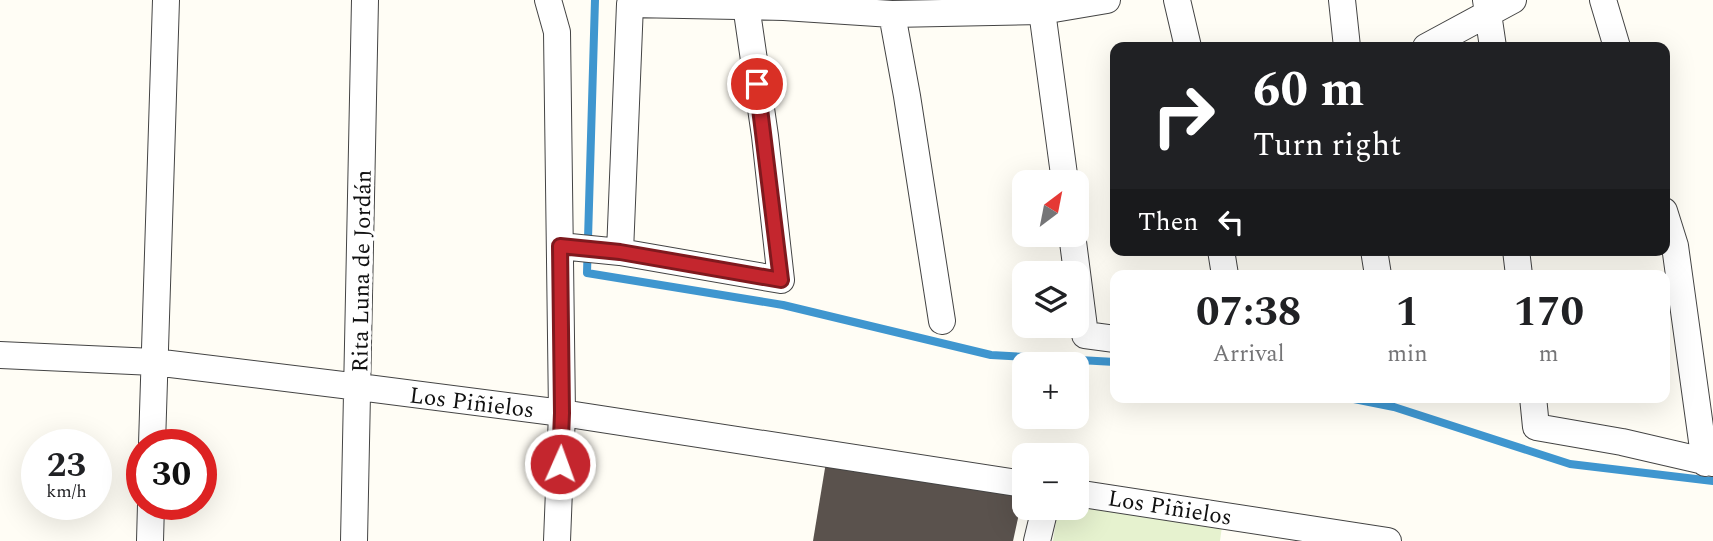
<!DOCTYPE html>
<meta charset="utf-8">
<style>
body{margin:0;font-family:Spectral,serif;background:#f6f6f6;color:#202124;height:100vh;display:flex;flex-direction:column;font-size:26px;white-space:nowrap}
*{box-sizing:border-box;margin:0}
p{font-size:23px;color:#757577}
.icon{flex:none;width:38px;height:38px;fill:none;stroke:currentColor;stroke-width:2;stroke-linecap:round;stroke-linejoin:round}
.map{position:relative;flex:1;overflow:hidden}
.panel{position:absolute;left:1110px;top:270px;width:560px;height:133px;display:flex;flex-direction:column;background:#fff;border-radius:14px;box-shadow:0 7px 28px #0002}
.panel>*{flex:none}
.hud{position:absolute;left:1110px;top:42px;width:560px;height:214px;border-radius:14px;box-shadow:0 7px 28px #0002;background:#202124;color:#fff;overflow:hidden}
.needle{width:46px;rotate:32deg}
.tools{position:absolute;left:1012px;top:170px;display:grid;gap:14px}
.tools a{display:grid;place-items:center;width:77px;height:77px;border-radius:14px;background:#fff;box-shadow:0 7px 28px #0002;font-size:35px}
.speed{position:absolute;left:21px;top:429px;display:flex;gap:14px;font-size:35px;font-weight:700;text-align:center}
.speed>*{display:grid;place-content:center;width:91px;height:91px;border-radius:50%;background:#fff;box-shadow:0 7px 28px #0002;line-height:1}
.speed small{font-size:18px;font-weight:400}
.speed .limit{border:10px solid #d22;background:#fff;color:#111}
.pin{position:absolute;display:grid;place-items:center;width:60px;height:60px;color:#fff;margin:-30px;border:4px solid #fff;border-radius:50%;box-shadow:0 2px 7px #0007}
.me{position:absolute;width:77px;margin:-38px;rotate:2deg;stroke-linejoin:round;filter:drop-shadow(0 0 5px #0008)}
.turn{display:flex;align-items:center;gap:24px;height:147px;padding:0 28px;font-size:32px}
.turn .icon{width:91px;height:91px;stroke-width:2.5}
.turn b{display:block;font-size:49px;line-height:60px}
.then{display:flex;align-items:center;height:66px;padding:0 28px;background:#0003;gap:14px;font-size:26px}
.eta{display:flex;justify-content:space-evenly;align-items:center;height:119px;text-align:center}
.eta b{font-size:42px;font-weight:700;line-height:49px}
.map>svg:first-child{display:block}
</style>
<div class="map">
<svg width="1713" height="541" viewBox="0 0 1713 541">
<rect width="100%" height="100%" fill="#fffdf5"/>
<path fill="#e6f2cf" d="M1076 497 1223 519 1220 541H1053L1058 508H1076Z"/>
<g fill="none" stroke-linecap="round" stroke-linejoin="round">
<path stroke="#3f96cf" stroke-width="8" d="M595 0 587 273 783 305 991 355 1115 362
M1344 397 1394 407 1570 464 1713 481"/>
</g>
<path fill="#5a524d" d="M826 462 1024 491 1013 541H813Z"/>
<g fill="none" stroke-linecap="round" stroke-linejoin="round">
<g stroke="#444" stroke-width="28">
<path id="street" d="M548 0 557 32 562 413 557 541
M1177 0 1188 47
M1342 0 1347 47
M1486 0 1493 47
M1603 0 1617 47
M1042 11 1107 0
M892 14 907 96 942 321
M1426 47 1513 0
M1664 211 1675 246 1705 463
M1072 234 1085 335 1115 339
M560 246 620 252 781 280 765 136 746 5
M1221 250 1225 275
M1374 250 1378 275
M1516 250 1519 275
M620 252 630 4 784 7 892 14 1042 11 1065 182
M0 355 154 362 359 387 562 413 1024 484
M1533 397 1536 427 1622 442 1713 463
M152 444 166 0
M1076 493 1388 541
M150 541 151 504
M354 541 365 0
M1037 541 1045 508"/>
</g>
<use href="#street" stroke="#fff" stroke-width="26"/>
</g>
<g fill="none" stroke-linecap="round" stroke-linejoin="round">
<g stroke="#7f191e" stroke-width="18">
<path id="route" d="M560 464 562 413 560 246 620 252 781 280 757 84"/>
</g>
<use href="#route" stroke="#c4262e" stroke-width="12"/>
</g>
<g text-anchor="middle" stroke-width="7" stroke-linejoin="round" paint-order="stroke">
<g font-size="23" fill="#111" stroke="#fff">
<text transform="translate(361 271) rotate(-89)" y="8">Rita Luna de Jordán</text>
<text transform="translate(472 402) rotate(7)" y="8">Los Piñielos</text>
<text transform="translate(1170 507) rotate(9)" y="8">Los Piñielos</text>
</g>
</g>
</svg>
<div class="tools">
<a><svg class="needle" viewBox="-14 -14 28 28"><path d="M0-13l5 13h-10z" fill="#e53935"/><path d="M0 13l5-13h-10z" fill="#757577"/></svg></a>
<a><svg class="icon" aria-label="layers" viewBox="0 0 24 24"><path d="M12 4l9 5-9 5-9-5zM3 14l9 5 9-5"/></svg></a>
<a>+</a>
<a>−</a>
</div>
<div class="speed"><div>23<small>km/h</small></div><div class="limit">30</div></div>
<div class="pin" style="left:757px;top:84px;background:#d93025"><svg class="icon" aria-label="arrive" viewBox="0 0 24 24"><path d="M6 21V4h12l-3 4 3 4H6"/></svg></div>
<svg class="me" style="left:560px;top:464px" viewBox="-20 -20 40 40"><circle r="17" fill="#c4262e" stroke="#fff" stroke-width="3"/><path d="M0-11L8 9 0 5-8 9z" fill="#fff"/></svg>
<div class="hud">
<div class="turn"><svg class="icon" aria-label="right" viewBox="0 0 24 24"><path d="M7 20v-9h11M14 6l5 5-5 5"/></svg><div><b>60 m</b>Turn right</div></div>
<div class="then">Then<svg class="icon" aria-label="left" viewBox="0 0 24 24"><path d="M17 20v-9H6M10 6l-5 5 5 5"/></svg></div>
</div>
<section class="panel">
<div class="eta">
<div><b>07:38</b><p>Arrival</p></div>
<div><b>1</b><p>min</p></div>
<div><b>170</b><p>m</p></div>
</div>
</section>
</div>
